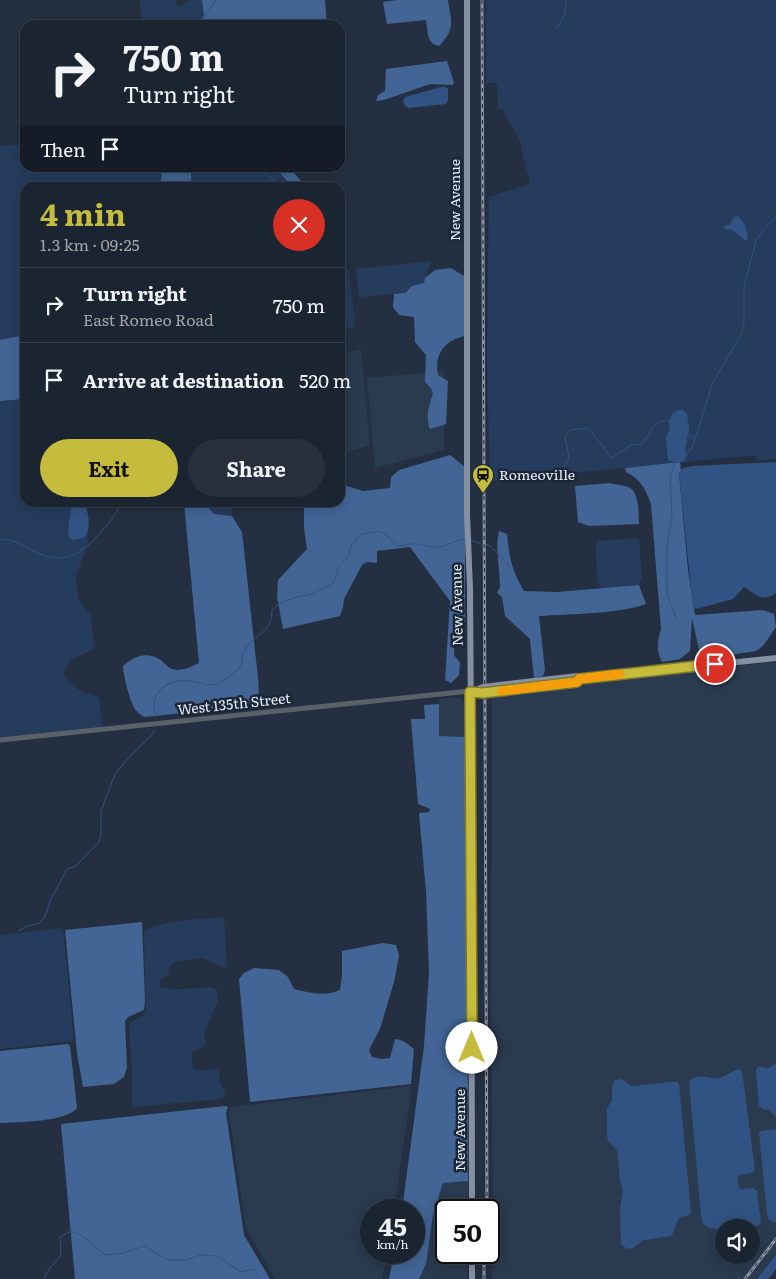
<!DOCTYPE html>
<meta charset="utf-8">
<style>
body{margin:0;font-family:Literata,serif;background:#28303d;color:#f1f3f6;height:100vh;display:flex;flex-direction:column;font-size:19px;white-space:nowrap}
*{box-sizing:border-box;margin:0}
p{font-size:16px;color:#a0a4ab}
.icon{flex:none;width:28px;height:28px;fill:none;stroke:currentColor;stroke-width:2;stroke-linecap:round;stroke-linejoin:round}
.map{position:relative;flex:1;overflow:hidden}
.sheet{position:absolute;left:20px;top:182px;width:325px;height:325px;display:flex;flex-direction:column;background:#1b2431;border-radius:15px;box-shadow:0 2px 12px #0003,0 0 0 1px #39414d}
.sheet>*{flex:none}
.top-card{position:absolute;left:20px;top:20px;width:325px;height:152px;border-radius:15px;box-shadow:0 2px 12px #0003,0 0 0 1px #39414d;background:#1b2431;color:#f1f3f6;overflow:hidden}
.tools{position:absolute;left:715px;top:1219px;display:grid;gap:10px}
.tools a{display:grid;place-items:center;width:45px;height:45px;border-radius:50%;background:#1b2431;box-shadow:0 2px 12px #0003,0 0 0 1px #39414d;font-size:25px}
.speed{position:absolute;left:360px;top:1199px;display:flex;gap:10px;font-size:25px;font-weight:700;text-align:center}
.speed>*{display:grid;place-content:center;width:65px;height:65px;border-radius:50%;background:#1b2431;box-shadow:0 2px 12px #0003,0 0 0 1px #39414d;line-height:1}
.speed small{font-size:12px;font-weight:400}
.speed .limit{border:2px solid #111;border-radius:8px;background:#fff;color:#111}
.pin{position:absolute;display:grid;place-items:center;width:42px;height:42px;color:#fff;margin:-21px;border:2px solid #fff;border-radius:50%;box-shadow:0 1px 5px #0007}
.me{position:absolute;width:55px;margin:-28px;rotate:0deg;stroke-linejoin:round;filter:drop-shadow(0 0 4px #0008)}
.turn{display:flex;align-items:center;gap:18px;height:105px;padding:0 20px;font-size:22px}
.turn .icon{width:65px;height:65px;stroke-width:2.5}
.turn b{display:block;font-size:35px;line-height:42px}
.then{display:flex;align-items:center;height:48px;padding:0 20px;background:#0003;gap:10px;font-size:19px}
.round{display:grid;place-items:center;flex:none;width:52px;height:52px;border-radius:26px;background:#28303d}
.headline{display:flex;align-items:center;justify-content:space-between;height:85px;padding:0 20px}
h1{font-size:30px;font-weight:700;line-height:38px;color:#c5bc3d}
.button{display:flex;gap:10px;margin-top:auto;padding:10px 20px}
.button a{flex:1;height:58px;border-radius:30px;background:#c5bc3d;color:#111;font-size:20px;font-weight:700;line-height:58px;text-align:center}
.button a+a{background:#28303d;color:#f1f3f6}
ul{padding:0;list-style:none}
li{display:flex;align-items:center;gap:15px;height:75px;padding:0 20px;border-top:1px solid #39414d}
li div{flex:1}
li b{display:block;font-size:19px}
li em{font-style:normal}
.map>svg:first-child{display:block}
</style>
<div class="map">
<svg width="776" height="1279" viewBox="0 0 776 1279">
<rect width="100%" height="100%" fill="#243041"/>
<path fill="#2a3a4f" fill-rule="evenodd" d="M361 350 370 445 340 454V365L343 353Z
M444 371V450L375 468 367 378Z
M776 662V1253L756 1279H492L493 1241 491 1016 492 694 594 681ZM724 1228H751V1255H724Z
M459 697 462 699 467 709 468 737 439 736V699Z
M412 1086 394 1210H371V1252L388 1253 382 1279H275L246 1228 229 1113 231 1107Z
M468 1181 467 1210H446V1252L467 1253V1279H419L426 1264 433 1215 443 1183Z"/>
<path fill="#263c5c" d="M140 0H176L175 3 180 7 190 0H202L204 15 198 25H142Z
M486 0H776V459L757 461 756 455 490 481 487 356 489 197 530 184 520 141 505 114 504 109H498L497 83H486Z
M25 145V168H162L161 182 163 187 25 188V335L0 340V146Z
M191 168H268L280 173 292 187H197L191 181Z
M431 261 424 283 412 286 405 293 359 297 356 269Z
M340 269H348L355 319 353 329 347 328 346 320 340 317V307L344 305 342 287 340 286Z
M25 399V502L85 503 88 542 76 576 78 600 91 616 94 649 70 660 63 675C73 688 83 694 99 697L103 728 0 738V401Z
M205 503H232V516L214 514Z
M639 538 642 577 639 585 600 589 597 579 596 546 598 541Z
M224 917 227 965 224 968 203 958 179 961 170 965 169 973C164 978 157 978 160 987 176 991 196 988 212 987L217 990 218 1001 204 1033 206 1044 204 1047 192 1052C192 1059 190 1066 196 1071L219 1069 220 1083 226 1093 222 1099 133 1107 132 1102V1075L129 1023 143 1016 146 1012 144 932C156 920 206 919 224 917Z
M63 928 74 1041 0 1049V935Z"/>
<path fill="#426596" d="M202 0H325L327 25H198L204 15Z
M397 0H448C451 22 456 28 439 46 426 44 428 30 426 20L387 24 383 2Z
M447 61 454 83 452 85 430 84 384 100 376 101 378 95 385 91 386 69Z
M162 168H191V181L197 187H163L161 182Z
M263 168H290L306 187H292L280 173Z
M451 268 464 276V336C444 341 434 355 438 375L448 381 446 424 430 429C425 418 429 404 433 394L431 388 425 382 426 355 415 342 414 317 399 315 393 307 394 294 405 293 412 286 424 283 425 278 435 270Z
M25 335V399L0 401V340Z
M450 455 465 467V623L455 624 454 655 460 663 459 675 451 683 445 680 450 601 410 547 377 551V563L367 562 362 565 344 599 343 607 340 616 283 629 277 596 278 580 307 549 304 528V506L307 503 340 502V484L363 491 390 488 391 477 399 470Z
M680 462 681 471 679 473 688 570 695 615 763 610 774 614 776 627 763 646 756 651 710 658 699 650 692 618 690 651 680 659 662 662C656 650 657 642 661 629L651 504C645 488 641 480 626 472L625 468Z
M610 483C616 485 626 485 630 488 640 495 638 513 639 524L589 526 578 522 575 486Z
M184 503H205L214 514 232 516 242 532 258 678 259 698 255 706 144 717C141 715 137 712 135 709 130 701 123 675 123 666 133 657 146 651 159 659 163 661 167 667 172 669 181 672 191 667 199 663Z
M499 531 507 534C509 557 512 571 524 591L557 592 639 585 646 604C619 614 568 614 539 616L545 670 543 676 534 678 530 639 505 616 502 597 497 593 500 587C500 571 495 545 499 531Z
M439 704V736L467 737 468 1181 443 1183 433 1215 426 1264 419 1279H389L394 1253 414 1252V1210H402L424 1046 429 972 426 892 419 813 429 812 430 809 418 804 411 719H425L424 705Z
M142 922 145 1000 144 1010 128 1017 125 1021 127 1067 124 1077 114 1084 83 1087 77 1053 65 930Z
M383 943 396 945 399 956 394 982 380 1029 369 1050 372 1057 381 1059 390 1058 395 1039C404 1040 408 1044 414 1049L411 1084 250 1102 239 979 244 973 254 968 279 970 288 977 294 989C310 993 325 997 340 990L342 976V951Z
M68 1044 70 1046 77 1108C67 1122 18 1122 0 1123V1051Z
M225 1106 228 1107 226 1113 244 1235 270 1279H75L61 1124Z"/>
<path fill="#315383" d="M441 87H445L448 89V100L446 104 409 108 405 106 403 101 405 97Z
M738 216 745 225 748 238 746 241 731 229 727 230 724 228 725 225 729 226 734 217Z
M678 410H683L687 414 689 429 685 449C690 462 679 466 668 460L666 437 670 429 669 421 672 414Z
M776 462V593C763 603 755 594 744 587L733 599 696 609 693 606 679 473 683 468 693 466Z
M70 503H86C87 515 93 527 84 538L73 540 69 537C66 524 73 515 70 503Z
M776 1064V1117L769 1110 763 1109 759 1106 756 1070 758 1067 768 1068Z
M738 1069 742 1071 755 1170 752 1173 738 1175V1184L740 1189 753 1188 757 1191 761 1223 758 1226C751 1225 744 1223 737 1224 722 1224 718 1235 703 1224L701 1215 689 1082C697 1071 710 1080 720 1078 726 1076 732 1071 738 1069Z
M621 1079 632 1086 670 1082H677L679 1084 691 1213 687 1216 680 1217C675 1223 676 1230 671 1236L644 1240 633 1248 628 1249 621 1245 620 1209 623 1190 620 1181 617 1150 608 1141 607 1135V1108L612 1100V1087L615 1080Z
M776 1129V1222H773L768 1219 767 1213 759 1133 761 1131Z
M776 1254V1269L768 1279H757Z"/>
<g fill="none" stroke-linecap="round" stroke-linejoin="round">
<path stroke="#315383" stroke-width="1" d="M198 25 216 0
M556 29C564 20 566 11 566 0
M252 168 265 173 282 188
M688 434 693 438
M687 454 693 445 713 382 741 335 744 324V286L756 241 763 230 776 217
M564 474V468L569 458 565 437 570 430 587 428C594 434 599 441 604 448 608 452 607 455 612 458L631 445 642 444C650 435 654 417 669 421
M378 531 384 533 398 546C403 546 406 545 410 544 419 543 429 547 438 547 448 546 455 540 465 539
M0 540C11 538 19 543 29 549 58 565 78 559 99 534 108 524 117 515 121 502
M470 540 481 544
M485 544 491 546 510 567
M670 603 667 590V547L672 515 670 476 675 463
M672 606 676 618
M205 685C208 684 213 685 217 684 222 682 239 670 241 665 243 657 241 654 246 647 258 632 272 632 272 610 281 600 299 596 313 594L316 590H322L332 584 336 577 338 567 348 557 351 546 358 537 361 534 375 532
M156 717C155 713 154 709 154 705 156 681 184 676 202 684
M18 931 25 927 39 923 45 916 51 899 67 869 76 866 99 842 101 834V811L115 774 132 754 153 734 154 730
M44 1279 49 1269 61 1255 60 1237 71 1231 81 1235 105 1255 124 1253 144 1246 168 1260H187L200 1255 217 1256 241 1272 253 1269 260 1279"/>
<path stroke="#5b6169" stroke-width="5" d="M0 740 470 691"/>
<path stroke="#8591a2" stroke-width="6" d="M467 0V514L470 589 471 729 472 1210
M470 691C501 695 546 686 577 682L579 679 776 658
M473 691 483 687 577 676 579 679
M472 1279V1252"/>
<g stroke="#8993a1" stroke-width="3">
<path id="rail" d="M482 0 487 1210
M484 1279V1252
M745 1279 776 1239"/>
</g>
<use href="#rail" stroke="#1b2636" stroke-width="1" stroke-dasharray="4" stroke-linecap="butt"/>
</g>
<g fill="none" stroke-linecap="round" stroke-linejoin="round">
<g stroke="#807a28" stroke-width="12">
<path id="route" d="M472 1048 470 692 483 693 577 682 579 679 715 664"/>
</g>
<use href="#route" stroke="#c5bc3d" stroke-width="9"/>
<path stroke="#f59e0b" stroke-width="9" d="M502 691 577 682 579 679 620 674"/>
</g>
<defs>
<g id="station-pin" transform="scale(1.125)"><path d="M0 17L-7.5 6A9.5 9.5 0 1 1 7.5 6Z" fill="#c5bc3d" stroke="#1b2636"/><path d="M-3-6H3Q5-6 5-4V2Q5 4 3 4L4.5 6H3L1.5 4h-3L-3 6H-4.5L-3 4Q-5 4-5 2V-4Q-5-6-3-6ZM-3.5-4v3h7v-3ZM-3.5 1v1.5H-2V1ZM2 1v1.5H3.5V1Z" fill="#111"/></g>
</defs>
<g fill-rule="evenodd">
<use href="#station-pin" x="483" y="475"/>
</g>
<g text-anchor="middle" stroke-width="5" stroke-linejoin="round" paint-order="stroke">
<g font-size="14" fill="#e6eef9" stroke="#1b2636">
<text transform="translate(455 200) rotate(-90)" y="5">New Avenue</text>
<text transform="translate(457 605) rotate(-91)" y="5">New Avenue</text>
<text transform="translate(234 704) rotate(-6)" y="5">West 135th Street</text>
<text transform="translate(460 1130) rotate(-90)" y="5">New Avenue</text>
</g>
<g font-size="14" fill="#e6eef9" stroke="#1b2636" text-anchor="start">
<text x="499" y="480">Romeoville</text>
</g>
</g>
</svg>
<div class="tools">
<a><svg class="icon" aria-label="sound" viewBox="0 0 24 24"><path d="M4 9h4l5-4v14l-5-4H4zM17 9q2 3 0 6"/></svg></a>
</div>
<div class="speed"><div>45<small>km/h</small></div><div class="limit">50</div></div>
<div class="pin" style="left:715px;top:664px;background:#d93025"><svg class="icon" aria-label="arrive" viewBox="0 0 24 24"><path d="M6 21V4h12l-3 4 3 4H6"/></svg></div>
<svg class="me" style="left:472px;top:1048px" viewBox="-20 -20 40 40"><circle r="19" fill="#fff"/><path d="M0-13L10 11 0 6-10 11z" fill="#c5bc3d"/></svg>
<div class="top-card">
<div class="turn"><svg class="icon" aria-label="right" viewBox="0 0 24 24"><path d="M7 20v-9h11M14 6l5 5-5 5"/></svg><div><b>750 m</b>Turn right</div></div>
<div class="then">Then<svg class="icon" aria-label="arrive" viewBox="0 0 24 24"><path d="M6 21V4h12l-3 4 3 4H6"/></svg></div>
</div>
<section class="sheet">
<div class="headline"><div><h1>4 min</h1><p>1.3 km · 09:25</p></div><a class="round" style="background:#d93025;color:#fff"><svg class="icon" aria-label="close" viewBox="0 0 24 24"><path d="M6 6l12 12M18 6L6 18"/></svg></a></div>
<ul>
<li><svg class="icon" aria-label="right" viewBox="0 0 24 24"><path d="M7 20v-9h11M14 6l5 5-5 5"/></svg><div><b>Turn right</b><p>East Romeo Road</p></div><em>750 m</em></li>
<li><svg class="icon" aria-label="arrive" viewBox="0 0 24 24"><path d="M6 21V4h12l-3 4 3 4H6"/></svg><div><b>Arrive at destination</b></div><em>520 m</em></li>
</ul>
<div class="button"><a>Exit</a><a>Share</a></div>
</section>
</div>
